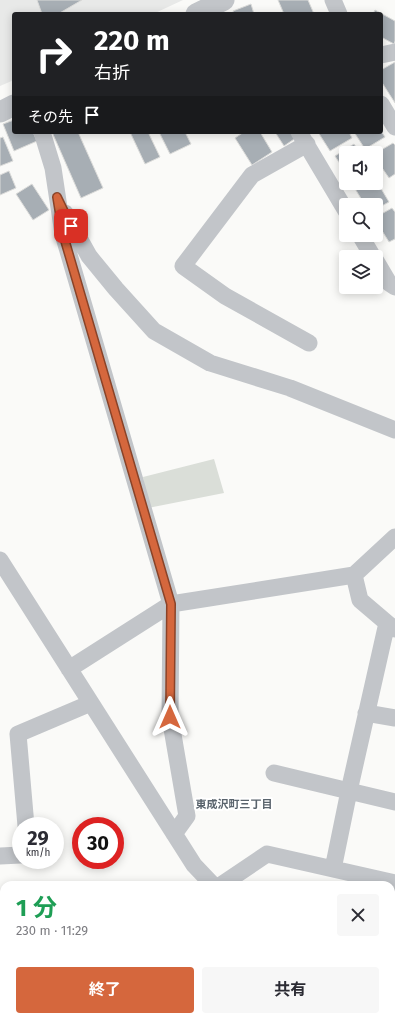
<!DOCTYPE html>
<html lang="ja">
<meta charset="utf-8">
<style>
body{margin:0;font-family:"Fira Sans","Noto Sans JP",sans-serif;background:#f7f7f7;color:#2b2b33;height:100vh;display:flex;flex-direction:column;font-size:15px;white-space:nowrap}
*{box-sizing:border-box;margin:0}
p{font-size:13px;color:#7c7c81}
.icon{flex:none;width:22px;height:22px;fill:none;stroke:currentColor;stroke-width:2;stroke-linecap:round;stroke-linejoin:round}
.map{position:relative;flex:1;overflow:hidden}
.sheet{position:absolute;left:0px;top:881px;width:395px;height:140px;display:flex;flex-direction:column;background:#fff;border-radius:12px 12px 0 0;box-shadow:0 2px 10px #0003}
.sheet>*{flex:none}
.guide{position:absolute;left:12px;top:12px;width:371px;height:122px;border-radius:4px;box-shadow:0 2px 10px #0003;background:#202124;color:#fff;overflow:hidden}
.controls{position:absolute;left:339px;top:146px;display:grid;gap:8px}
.controls a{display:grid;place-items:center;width:44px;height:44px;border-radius:4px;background:#fff;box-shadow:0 2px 10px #0003;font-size:20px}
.speed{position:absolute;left:12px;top:817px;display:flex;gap:8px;font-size:20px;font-weight:700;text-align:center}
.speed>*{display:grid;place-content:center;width:52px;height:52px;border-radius:50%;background:#fff;box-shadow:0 2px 10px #0003;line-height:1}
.speed small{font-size:10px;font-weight:400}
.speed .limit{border:6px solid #d22;background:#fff;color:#111}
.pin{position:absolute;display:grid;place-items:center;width:34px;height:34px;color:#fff;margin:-17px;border-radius:8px;box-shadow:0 2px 6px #0006}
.me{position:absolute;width:44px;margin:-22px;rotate:0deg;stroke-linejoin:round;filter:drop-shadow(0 0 3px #0008)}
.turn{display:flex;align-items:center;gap:14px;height:84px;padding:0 16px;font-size:18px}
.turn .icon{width:52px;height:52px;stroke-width:2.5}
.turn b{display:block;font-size:28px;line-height:34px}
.then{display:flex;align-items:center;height:38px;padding:0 16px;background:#0003;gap:8px;font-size:15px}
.round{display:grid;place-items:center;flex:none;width:42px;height:42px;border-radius:4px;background:#f7f7f7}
.summary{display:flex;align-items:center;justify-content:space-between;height:68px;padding:0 16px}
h1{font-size:24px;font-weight:700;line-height:30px;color:#1e9e55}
.cta{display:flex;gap:8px;margin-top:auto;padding:8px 16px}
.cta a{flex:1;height:46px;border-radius:4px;background:#d5673d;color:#fff;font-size:16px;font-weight:700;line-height:46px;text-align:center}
.cta a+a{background:#f7f7f7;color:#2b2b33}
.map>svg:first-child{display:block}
</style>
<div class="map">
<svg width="395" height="1021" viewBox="0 0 395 1021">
<rect width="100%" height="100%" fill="#fafaf8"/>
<path fill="#e8e9e8" d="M0 0H183L153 14H14V80L0 86Z"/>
<path fill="#daded8" d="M214 459 224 493 148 508 143 477Z
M0 963 4 965V1017H163L168 1021H0Z"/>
<path fill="#b9c2c7" d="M0 1009 4 1010V1017H26L39 1021H0Z"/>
<path fill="#a7aeb4" stroke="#dcdcda" d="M37 0H82L58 14H42Z
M278 0H308L314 14H284Z
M251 4 254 14H234L233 11Z
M375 10 395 21V41L394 44 381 37V14H373Z
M395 62V103L381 81V70Z
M14 120V132H33L37 141 14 151 3 124Z
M381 131 385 137 365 149 354 132H381Z
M52 132H78L103 188 81 198Z
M130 132H148L160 157 145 164Z
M159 132H185L191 144 170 154Z
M244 132H260L272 152 252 165 235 138Z
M275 132H294L297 137 284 146Z
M318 132H349L352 138 330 151Z
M3 137 13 161 0 166V138Z
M393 143 395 145V174L389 178 376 159V153Z
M354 144 360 153H346V173L335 156Z
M9 171 16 188 0 195V175Z
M376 180 389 202 376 209V205H365L354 187 359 183H376Z
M32 184 49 210 33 220 16 194Z
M392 208 395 212V239L389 242 376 221V217Z"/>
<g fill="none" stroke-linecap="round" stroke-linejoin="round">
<path stroke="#c2c5c9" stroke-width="17" d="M333 0 339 14
M381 55 395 52
M381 104 395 127
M42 132 53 168 63 234 171 604 170 717 187 816 174 834
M299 132 346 211
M307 144 252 175 183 266 225 296 309 343
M65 213 89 256 116 289 154 331 210 363 290 388 395 430
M360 235 373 257
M376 261 389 283 395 287
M0 560 194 865 213 885
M354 575 360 600 387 623
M395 629 387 623 349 791 395 802
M69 669 171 604 354 575 395 537
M366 713 395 718
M274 773 349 791 333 869
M26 826 18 734 91 703
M0 856 21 855
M221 885 267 854 395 883
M379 1017 390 1021"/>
<path stroke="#c2c5c9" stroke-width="21" d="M196 14 224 0
M0 112 14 105"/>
</g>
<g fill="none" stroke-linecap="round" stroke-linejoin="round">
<g stroke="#8a4328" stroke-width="10">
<path id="route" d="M71 226 57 197 63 234 171 604 170 717"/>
</g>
<use href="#route" stroke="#d5673d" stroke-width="7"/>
</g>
<g text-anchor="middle" stroke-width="4" stroke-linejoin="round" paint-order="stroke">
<g font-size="11" font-weight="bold" fill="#59636c" stroke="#fff">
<text x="234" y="808">東成沢町三丁目</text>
</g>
</g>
</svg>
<div class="controls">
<a><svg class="icon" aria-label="sound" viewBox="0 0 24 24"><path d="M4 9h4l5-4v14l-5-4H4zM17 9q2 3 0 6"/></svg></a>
<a><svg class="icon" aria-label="search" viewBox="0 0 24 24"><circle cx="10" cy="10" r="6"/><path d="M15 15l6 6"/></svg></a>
<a><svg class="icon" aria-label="layers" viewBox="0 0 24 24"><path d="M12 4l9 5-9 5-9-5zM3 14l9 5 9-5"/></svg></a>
</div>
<div class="speed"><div>29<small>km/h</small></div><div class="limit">30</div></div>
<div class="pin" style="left:71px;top:226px;background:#d93025"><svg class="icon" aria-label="arrive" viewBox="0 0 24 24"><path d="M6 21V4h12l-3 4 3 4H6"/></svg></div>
<svg class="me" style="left:170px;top:717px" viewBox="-20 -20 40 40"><path d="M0-17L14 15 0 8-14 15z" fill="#d5673d" stroke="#fff" stroke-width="4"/></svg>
<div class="guide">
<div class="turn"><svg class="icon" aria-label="right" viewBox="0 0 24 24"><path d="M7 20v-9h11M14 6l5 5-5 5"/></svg><div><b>220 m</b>右折</div></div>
<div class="then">その先<svg class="icon" aria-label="arrive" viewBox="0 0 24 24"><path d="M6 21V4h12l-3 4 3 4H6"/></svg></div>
</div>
<section class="sheet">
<div class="summary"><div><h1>1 分</h1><p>230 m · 11:29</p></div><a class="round"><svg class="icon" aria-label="close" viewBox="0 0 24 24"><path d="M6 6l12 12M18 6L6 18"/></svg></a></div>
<div class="cta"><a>終了</a><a>共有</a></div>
</section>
</div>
